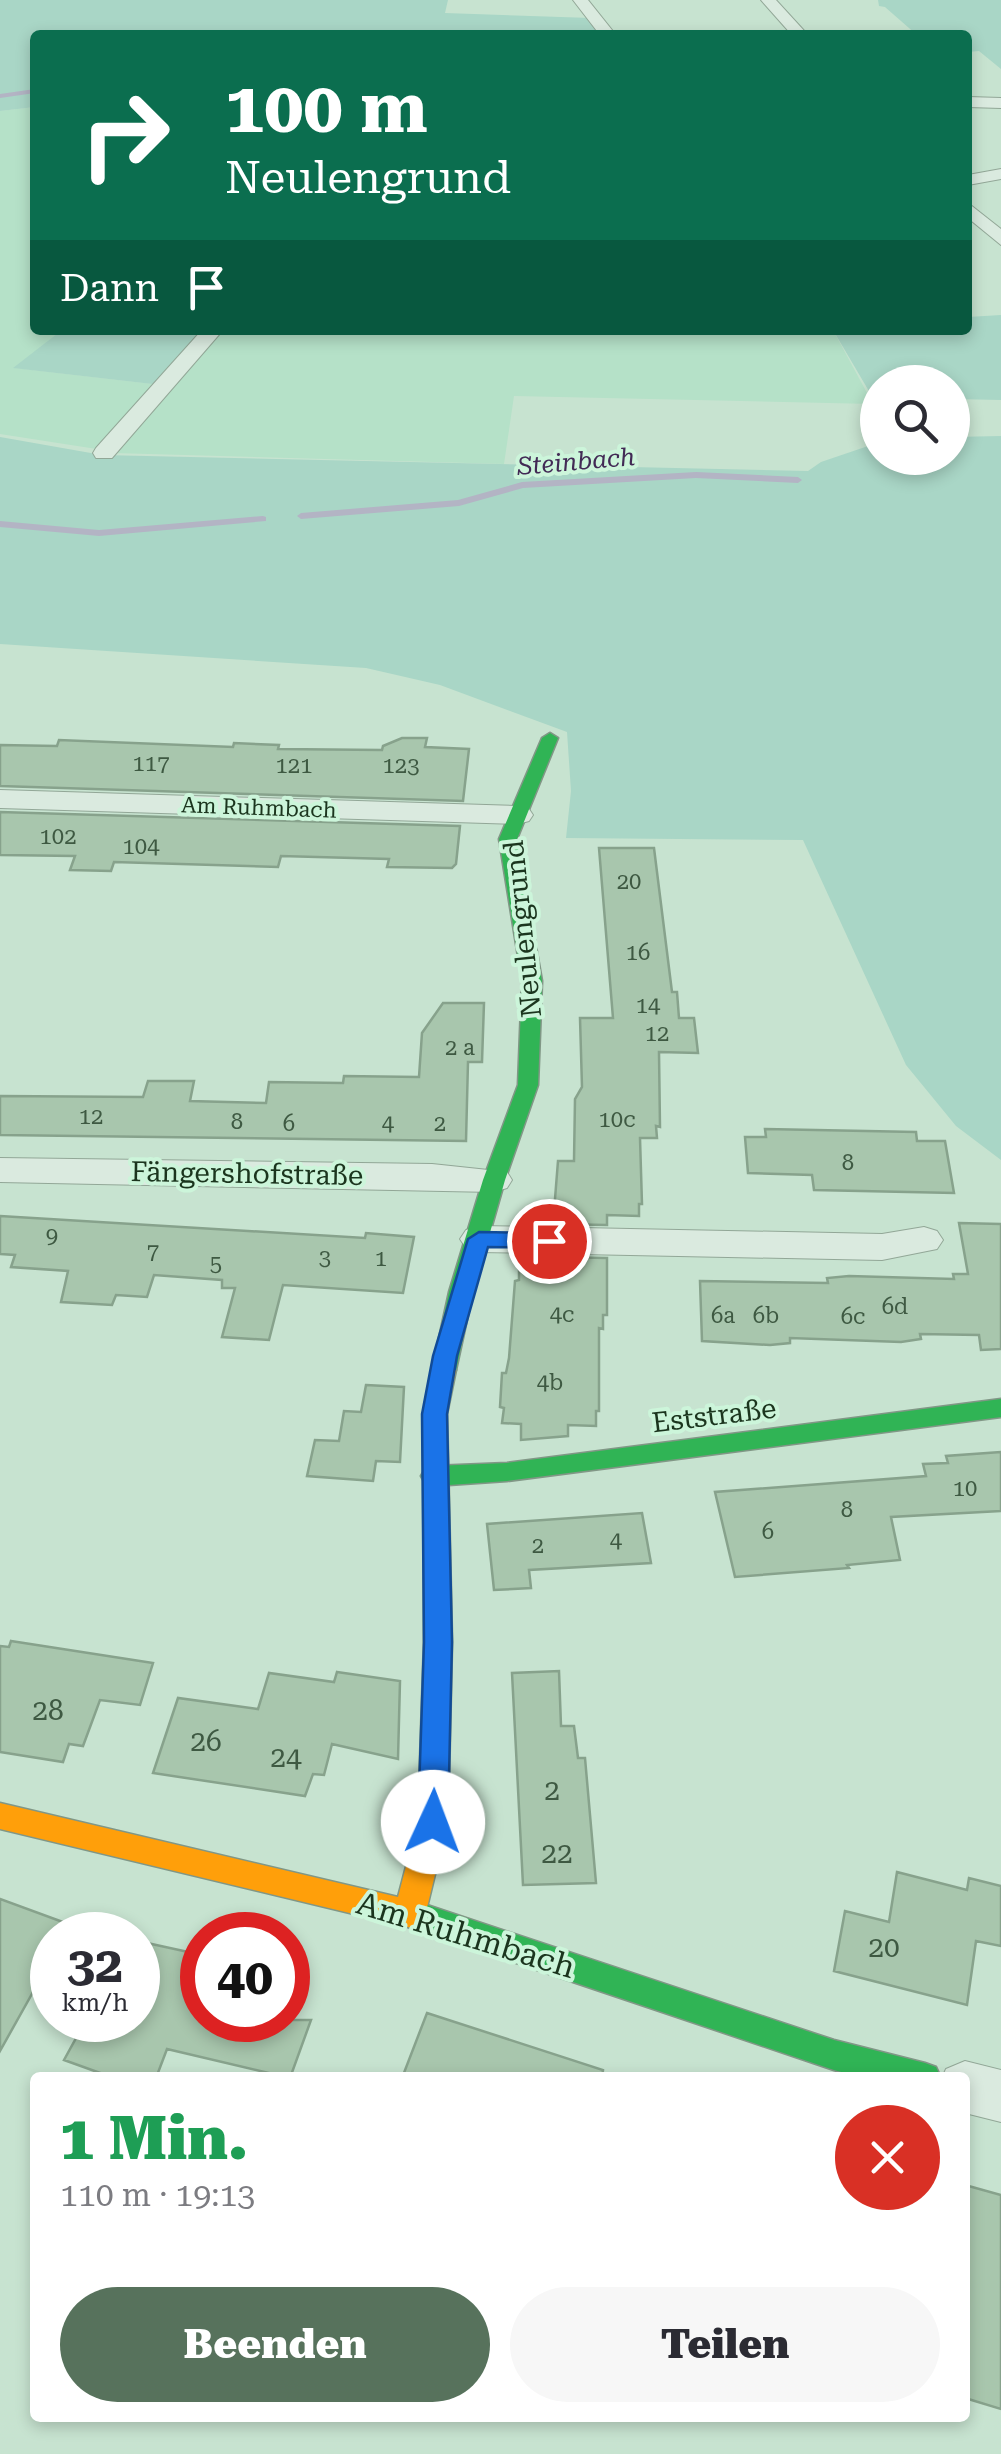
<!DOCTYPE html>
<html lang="de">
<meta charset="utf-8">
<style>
body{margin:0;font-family:"Roboto Serif",serif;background:#f7f7f7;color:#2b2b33;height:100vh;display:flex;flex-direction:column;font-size:38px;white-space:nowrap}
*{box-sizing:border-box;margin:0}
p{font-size:32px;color:#7c7c81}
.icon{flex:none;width:55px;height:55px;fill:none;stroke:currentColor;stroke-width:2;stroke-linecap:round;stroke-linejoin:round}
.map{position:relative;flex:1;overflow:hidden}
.drawer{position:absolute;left:30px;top:2072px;width:940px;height:350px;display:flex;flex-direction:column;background:#fff;border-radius:10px;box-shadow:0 5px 15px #0003}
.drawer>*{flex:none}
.top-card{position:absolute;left:30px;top:30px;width:942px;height:305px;border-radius:10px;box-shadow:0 5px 15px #0003;background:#0b6e4f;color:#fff;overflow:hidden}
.controls{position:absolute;left:860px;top:365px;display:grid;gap:20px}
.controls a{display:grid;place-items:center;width:110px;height:110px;border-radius:50%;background:#fff;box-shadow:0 5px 15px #0003;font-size:50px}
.speed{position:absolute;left:30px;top:1912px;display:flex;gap:20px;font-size:50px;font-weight:700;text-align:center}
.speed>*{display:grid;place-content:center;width:130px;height:130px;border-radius:50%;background:#fff;box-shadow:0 5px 15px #0003;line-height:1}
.speed small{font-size:25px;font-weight:400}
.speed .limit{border:15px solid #d22;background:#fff;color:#111}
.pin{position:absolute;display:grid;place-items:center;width:85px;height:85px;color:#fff;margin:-42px;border:5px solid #fff;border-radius:50%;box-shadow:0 2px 10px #0007}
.me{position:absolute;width:110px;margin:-55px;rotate:2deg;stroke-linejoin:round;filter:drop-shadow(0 0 8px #0008)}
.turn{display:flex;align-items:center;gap:35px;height:210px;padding:0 30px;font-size:45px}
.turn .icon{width:130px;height:130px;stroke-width:2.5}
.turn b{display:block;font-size:70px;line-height:85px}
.then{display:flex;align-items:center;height:95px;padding:0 30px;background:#0003;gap:20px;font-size:38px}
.round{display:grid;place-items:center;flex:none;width:105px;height:105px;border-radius:52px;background:#f7f7f7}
.head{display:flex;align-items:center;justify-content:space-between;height:170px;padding:0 30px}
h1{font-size:60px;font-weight:800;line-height:75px;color:#1e9e55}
.action{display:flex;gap:20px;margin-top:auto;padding:20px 30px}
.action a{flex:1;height:115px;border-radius:60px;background:#57725c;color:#fff;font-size:40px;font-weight:800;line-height:115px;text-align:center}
.action a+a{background:#f7f7f7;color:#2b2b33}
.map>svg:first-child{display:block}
</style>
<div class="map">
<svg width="1001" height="2454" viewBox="0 0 1001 2454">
<rect width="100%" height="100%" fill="#c7e3d0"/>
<path fill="#b5e1c8" d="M35 107V330H62L15 368 161 385 103 450 0 434V111Z
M217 330H833L873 404 514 396 504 464 113 453Z"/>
<path fill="#a9d6c6" d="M0 0H448L445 13 591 18 602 35H35V107L0 111Z
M878 0H1001V69L979 51 968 52V35H917L885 7 879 6Z
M1001 315V400L953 399 952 382H878L877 398H873L833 330H968V317Z
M62 330H213L161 385 13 368Z
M1001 436V1160L956 1126 906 1065 803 840 566 838 571 791 567 732 440 685 366 668 0 644V437L102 455 808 471 821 462 877 443 878 458H952L953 437Z"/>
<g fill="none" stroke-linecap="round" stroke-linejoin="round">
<path fill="#b3b4c4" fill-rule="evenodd" d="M35 89V93L0 98V94Z
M696 472 798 477 802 480 798 483 696 478 523 488 459 506 301 519 297 516 301 513 458 500 522 482Z
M263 516 266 517V521L99 536 0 527V521L99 530Z"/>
</g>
<path fill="#a8c6ad" stroke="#87a28c" stroke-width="2.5" d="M402 738H427L425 747 469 749 463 801 0 786V745L57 746 59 740 233 747 234 743 279 745 278 749 382 750 383 746Z
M0 812 460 826 456 864 452 868 387 867 389 859 281 856 278 867 114 862 111 871 70 870 75 856 0 855Z
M599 848H654L672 992H677L679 1018H694L698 1053 659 1052 660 1127 656 1126 657 1138H640L642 1204H639V1216L607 1215V1225L553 1224 558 1161H574L575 1099 582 1087 580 1018H613Z
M443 1003H484L482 1062H468L466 1141 0 1135V1096L143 1097 148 1081H194L190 1101 266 1103 269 1082 343 1083 344 1076 419 1077 422 1033Z
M765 1129 916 1132 917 1141H945L954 1193 814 1190 812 1175 748 1173 745 1137H766Z
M0 1216 365 1238 366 1233 414 1237 403 1293 283 1285 269 1340 222 1337 235 1288H222V1280L154 1275 147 1297 116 1295 112 1305 61 1302 68 1271 11 1267 15 1255 0 1254Z
M959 1223 1001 1224V1349L981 1350 979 1335 920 1334 921 1339 901 1342 790 1338V1343L770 1345 702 1341 700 1281 828 1283 827 1278 849 1276 954 1279 953 1274H968Z
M552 1257 607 1258V1315H603V1329L599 1328V1411H596V1426L568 1425V1436L521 1440V1424L502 1423 504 1408 500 1407 502 1373H506L509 1358 515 1281 519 1280V1267L552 1268Z
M366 1385 404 1387 400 1462 376 1461 373 1481 307 1476 315 1440 339 1441 344 1411 361 1412Z
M1001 1452V1511L891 1517 900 1560 847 1565 849 1568 735 1577 715 1492 926 1476 923 1464 948 1463 946 1456Z
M642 1513 651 1563 529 1570 531 1588 494 1590 487 1524Z
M11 1641 153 1663 140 1705 100 1700 83 1746 69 1744 63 1762 0 1752V1646L9 1647Z
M559 1671 561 1726H574L578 1758H585L596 1883 523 1885 512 1673Z
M337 1672 400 1681 398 1759 332 1744 324 1775 313 1774 305 1796 153 1773 178 1698 258 1709 269 1673 334 1682Z
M897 1872 967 1890 969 1878 1001 1886V1946L976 1941 967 2005 834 1971 845 1911 889 1922Z
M0 1899 71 1925 66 1935H52V1958L0 2051Z
M138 1941 202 1955V2020H311L290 2078 167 2049 156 2078H114L64 2060 86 2020H138Z
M427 2013 603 2070 602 2078H402Z
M965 2185 1001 2195V2409L965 2398Z"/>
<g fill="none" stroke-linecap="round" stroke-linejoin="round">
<g stroke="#92a797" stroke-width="2">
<path id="street" d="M573 0H588L616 35H600Z
M761 0H776L808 35H792Z
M968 97 1001 98V108L968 107Z
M1001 169V179L968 185V175Z
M968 203 1001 229V245L968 218Z
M202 330H223L112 458H96L93 453 96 448Z
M0 790 518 806 529 809 533 815 529 821 518 824 0 808Z
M0 1158 432 1164 507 1172 512 1180 507 1188 494 1192 0 1182Z
M479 1226 882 1234 924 1227 937 1231 943 1240 937 1249 882 1260 479 1252 466 1248 460 1239 466 1230Z
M965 2061 1001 2070V2122L965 2113V2078H942L946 2069Z"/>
</g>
<g stroke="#819786" stroke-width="3">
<path id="fast" d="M550 733 558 738 517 839 542 981 538 1085 505 1180 473 1292 456 1370 453 1376H435L432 1370 449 1292 483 1180 518 1085 522 981 499 839 542 738Z
M1001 1399V1417L507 1481 434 1486 425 1483 421 1476 425 1469 434 1466 507 1463Z
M412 1900 834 2040 925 2063 936 2067 941 2078H863L834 2070 401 1924 397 1914 401 1904Z"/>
</g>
<g stroke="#819786" stroke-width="3">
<path id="slow" d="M444 1361 453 1364 456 1370 447 1414 452 1642 448 1821 423 1924 412 1928 0 1829V1803L398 1897 418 1821 424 1642 423 1414 432 1370 435 1364Z"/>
</g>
<use href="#street" fill="#daeadf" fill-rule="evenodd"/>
<use href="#fast" fill="#30b455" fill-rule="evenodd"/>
<use href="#slow" fill="#ff9f0a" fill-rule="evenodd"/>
</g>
<path fill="#1a73e8" stroke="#114b97" stroke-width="2.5" d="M479 1232 549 1233 560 1241 549 1248 488 1247 457 1356 447 1414 452 1642 448 1822 443 1831 433 1834 422 1831 418 1822 424 1642 422 1414 433 1356 468 1239Z"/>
<g text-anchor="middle" stroke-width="8" stroke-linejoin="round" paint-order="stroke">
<g font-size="22" fill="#3e5942">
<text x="151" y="771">117</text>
<text x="294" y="773">121</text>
<text x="401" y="773">123</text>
<text x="58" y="844">102</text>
<text x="141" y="854">104</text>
<text x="629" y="889">20</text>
<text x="638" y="960">16</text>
<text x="648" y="1013">14</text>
<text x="657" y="1041">12</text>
<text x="460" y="1055">2 a</text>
<text x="91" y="1124">12</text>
<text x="617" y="1127">10c</text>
<text x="237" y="1129">8</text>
<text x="289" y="1131">6</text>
<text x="388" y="1131">4</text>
<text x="440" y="1131">2</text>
<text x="848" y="1170">8</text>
<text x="52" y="1243">9</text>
<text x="153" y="1259">7</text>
<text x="325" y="1265">3</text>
<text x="381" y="1266">1</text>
<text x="216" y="1271">5</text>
<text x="895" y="1314">6d</text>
<text x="562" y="1322">4c</text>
<text x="723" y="1323">6a</text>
<text x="766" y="1323">6b</text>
<text x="853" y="1324">6c</text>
<text x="550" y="1390">4b</text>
<text x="965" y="1496">10</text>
<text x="847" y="1517">8</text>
<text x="768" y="1539">6</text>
<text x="616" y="1548">4</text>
<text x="538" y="1553">2</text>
</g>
<g font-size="22" fill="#1b351e" stroke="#ccf5da">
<text transform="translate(259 807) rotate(2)" y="8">Am Ruhmbach</text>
</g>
<g font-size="25" font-style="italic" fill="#422a55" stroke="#ccf5da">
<text transform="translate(576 461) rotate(-5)" y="9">Steinbach</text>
</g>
<g font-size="28" fill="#1b351e" stroke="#ccf5da">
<text transform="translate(522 929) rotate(-96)" y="10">Neulengrund</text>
<text transform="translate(247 1173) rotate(1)" y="10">Fängershofstraße</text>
<text transform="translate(714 1415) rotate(-7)" y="10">Eststraße</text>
</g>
<g font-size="28" fill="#3e5942">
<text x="48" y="1720">28</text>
<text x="206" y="1751">26</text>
<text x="286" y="1767">24</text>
<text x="552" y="1800">2</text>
<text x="557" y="1863">22</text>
<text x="884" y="1957">20</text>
</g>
<g font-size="32" fill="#1b351e" stroke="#ccf5da">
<text transform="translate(466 1935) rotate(17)" y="11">Am Ruhmbach</text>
</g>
</g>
</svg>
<div class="controls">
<a><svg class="icon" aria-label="search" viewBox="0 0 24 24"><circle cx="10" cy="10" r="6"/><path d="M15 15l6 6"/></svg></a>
</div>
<div class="speed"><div>32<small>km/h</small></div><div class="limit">40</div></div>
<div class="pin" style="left:549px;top:1241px;background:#d93025"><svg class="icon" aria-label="arrive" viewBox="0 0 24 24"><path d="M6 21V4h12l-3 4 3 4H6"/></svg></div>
<svg class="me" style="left:433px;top:1822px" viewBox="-20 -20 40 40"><circle r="19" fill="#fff"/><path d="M0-13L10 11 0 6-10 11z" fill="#1a73e8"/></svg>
<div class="top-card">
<div class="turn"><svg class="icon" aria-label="right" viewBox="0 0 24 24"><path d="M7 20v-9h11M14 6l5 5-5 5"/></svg><div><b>100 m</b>Neulengrund</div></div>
<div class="then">Dann<svg class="icon" aria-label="arrive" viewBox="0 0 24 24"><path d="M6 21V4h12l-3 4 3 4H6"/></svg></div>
</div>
<section class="drawer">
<div class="head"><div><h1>1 Min.</h1><p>110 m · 19:13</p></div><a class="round" style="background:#d93025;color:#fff"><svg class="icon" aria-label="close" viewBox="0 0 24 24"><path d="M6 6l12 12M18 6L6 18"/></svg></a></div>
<div class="action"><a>Beenden</a><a>Teilen</a></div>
</section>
</div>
